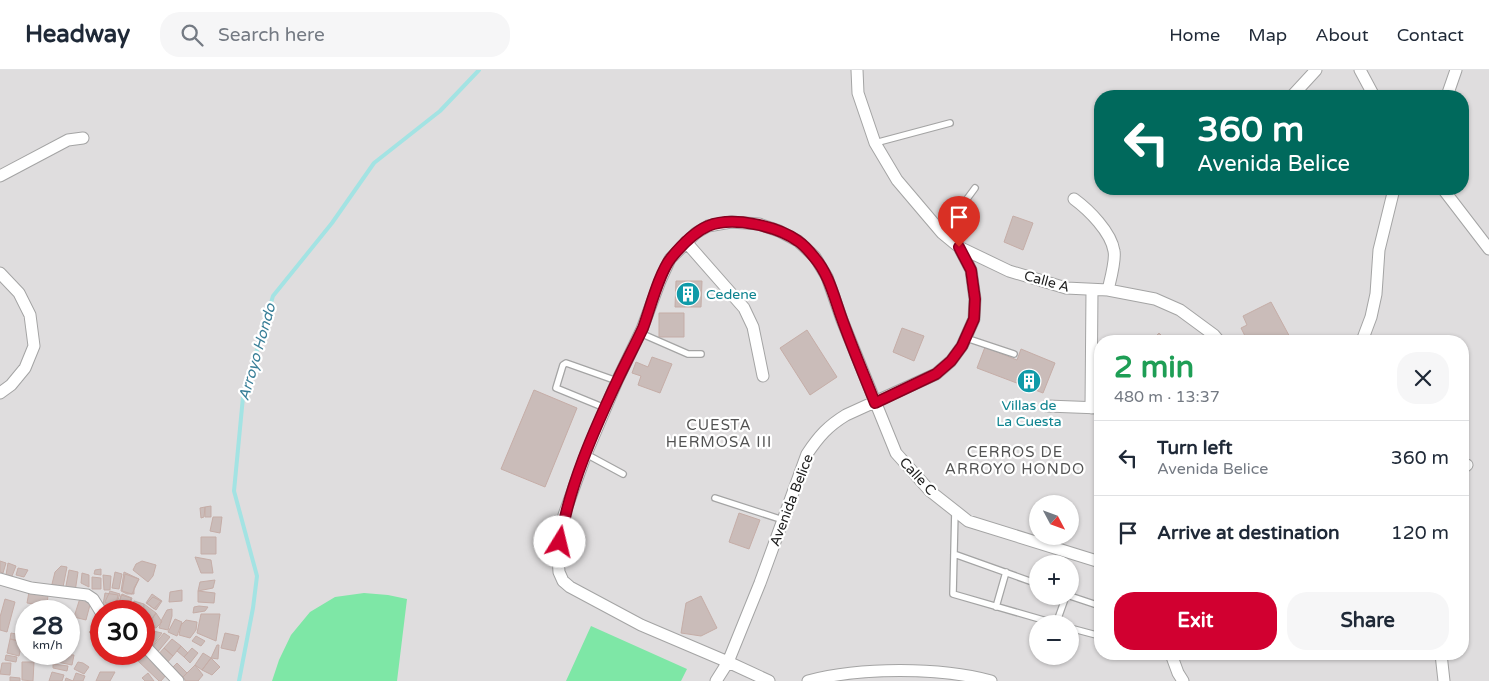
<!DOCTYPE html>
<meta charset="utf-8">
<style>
body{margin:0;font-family:"Varela Round",sans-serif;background:#f6f6f7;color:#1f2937;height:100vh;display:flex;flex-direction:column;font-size:19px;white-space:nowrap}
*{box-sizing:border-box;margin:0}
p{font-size:16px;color:#747a83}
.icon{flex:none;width:28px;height:28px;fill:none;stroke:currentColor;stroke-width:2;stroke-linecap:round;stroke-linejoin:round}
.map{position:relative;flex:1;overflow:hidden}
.panel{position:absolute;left:1094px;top:265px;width:375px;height:325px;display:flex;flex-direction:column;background:#fff;border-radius:20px;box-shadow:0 1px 4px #0004}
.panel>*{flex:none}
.banner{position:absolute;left:1094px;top:20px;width:375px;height:105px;border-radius:20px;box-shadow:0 1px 4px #0004;background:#00695c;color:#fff;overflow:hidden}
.needle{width:32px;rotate:131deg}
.tools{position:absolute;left:1029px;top:425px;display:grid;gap:10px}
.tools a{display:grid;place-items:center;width:50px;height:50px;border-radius:50%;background:#fff;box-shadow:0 1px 4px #0004;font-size:25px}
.speed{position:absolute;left:15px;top:530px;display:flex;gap:10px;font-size:25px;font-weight:700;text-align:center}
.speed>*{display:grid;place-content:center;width:65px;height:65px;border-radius:50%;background:#fff;box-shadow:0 1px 4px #0004;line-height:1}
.speed small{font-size:12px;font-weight:400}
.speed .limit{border:8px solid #d22;background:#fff;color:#111}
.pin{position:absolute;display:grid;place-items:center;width:42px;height:42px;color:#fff;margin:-51px -21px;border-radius:50% 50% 50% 0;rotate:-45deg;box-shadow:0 0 5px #0007}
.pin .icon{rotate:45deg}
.me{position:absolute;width:55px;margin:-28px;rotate:9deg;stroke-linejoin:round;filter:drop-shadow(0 0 4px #0008)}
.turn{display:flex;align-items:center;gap:18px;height:105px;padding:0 20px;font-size:22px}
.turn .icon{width:65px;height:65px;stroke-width:2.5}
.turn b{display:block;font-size:35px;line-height:42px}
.round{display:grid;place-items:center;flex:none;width:52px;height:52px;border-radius:20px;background:#f6f6f7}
.summary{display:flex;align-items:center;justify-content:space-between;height:85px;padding:0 20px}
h1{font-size:30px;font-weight:800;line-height:38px;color:#1e9e55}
.cta{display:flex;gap:10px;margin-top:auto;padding:10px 20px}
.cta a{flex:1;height:58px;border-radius:20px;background:#d10030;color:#fff;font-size:20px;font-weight:800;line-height:58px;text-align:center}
.cta a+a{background:#f6f6f7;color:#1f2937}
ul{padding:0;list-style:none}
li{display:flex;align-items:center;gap:15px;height:75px;padding:0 20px;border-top:1px solid #e0e1e3}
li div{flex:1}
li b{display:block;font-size:19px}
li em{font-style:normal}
header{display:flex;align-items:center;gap:30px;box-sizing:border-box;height:70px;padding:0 25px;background:#fff;border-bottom:1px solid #e0e1e3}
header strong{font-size:24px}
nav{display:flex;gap:28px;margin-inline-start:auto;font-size:18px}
.search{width:350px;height:45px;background:#f6f6f7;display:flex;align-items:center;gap:12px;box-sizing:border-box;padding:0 18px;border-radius:20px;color:#747a83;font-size:19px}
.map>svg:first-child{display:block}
</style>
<header>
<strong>Headway</strong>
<div class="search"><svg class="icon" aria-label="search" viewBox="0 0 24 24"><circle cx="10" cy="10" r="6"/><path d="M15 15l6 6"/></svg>Search here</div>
<nav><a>Home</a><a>Map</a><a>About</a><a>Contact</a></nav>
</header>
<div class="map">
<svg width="1489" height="611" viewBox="0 0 1489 611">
<rect width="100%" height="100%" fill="#f2ebe6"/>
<path fill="#dfddde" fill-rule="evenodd" d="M0 0H1489V611H0ZM1100 26H1462V119H1100ZM1100 271H1462V584H1100ZM1038 434H1070V466H1038ZM1038 494H1070V526H1038ZM26 541H69V584H26ZM101 541H144V584H101ZM1038 554H1070V586H1038Z"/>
<path fill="#7ee7a6" d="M364 523 388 525 407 529 397 611H272L279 590 291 565 310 542 335 527Z
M591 556 687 599 681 611H566Z"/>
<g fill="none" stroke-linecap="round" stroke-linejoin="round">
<path stroke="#a3e3e3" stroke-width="4" d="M239 611 253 538 257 506 234 421 243 327 273 226 332 153 374 93 440 41 479 0"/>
</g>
<path fill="#cabcb9" stroke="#c5ada7" d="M1318 21 1322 26H1311Z
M1013 146 1033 153 1023 180 1004 172Z
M676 211H702L701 237H675Z
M1271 232 1292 271H1245L1247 270 1241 258 1247 255 1243 246Z
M659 243H684V267H659Z
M902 258 924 266 914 291 893 282Z
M807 260 837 307 810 325 780 278Z
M1159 263 1167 271H1151Z
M985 277 1017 290 1021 279 1055 293 1043 323 977 298Z
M652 287 672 294 660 323 638 315 641 306 632 303 636 292 648 297Z
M534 320 577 338 545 417 501 399Z
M211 436V447H205V437Z
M205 437 204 447 201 448 200 438Z
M739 443 760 450 749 479 729 472Z
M213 447H222L220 463 210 461Z
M201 467H216V484H201Z
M195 487 211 490 213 503H201Z
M0 491 6 493 3 503 0 502Z
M142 491 156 495 153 506 148 512 133 500 136 494Z
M8 493 16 496 12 506 6 505Z
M61 496 67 497 63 517 52 514 55 502Z
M18 498 28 500 24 507 16 505Z
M101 499V505L94 504 95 500Z
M69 500 78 502 75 522 65 521Z
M115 502 122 504 119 519 112 518Z
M124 502 139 509 134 518V524H127L121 521Z
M82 503 89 505V517L81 513Z
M125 504 139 509 132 524 122 521Z
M103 505 111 506 110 520H104Z
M92 507 101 508V519H92Z
M215 510 213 518 198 521 200 512Z
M182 520V531L169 532 170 522Z
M110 521 120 524 115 539 105 532Z
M198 521 215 523 214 533 198 532Z
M29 522 48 525 47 536 27 533Z
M105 523 118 525 115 539 112 541H102Z
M122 524 132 528 128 541 117 538Z
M152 524 162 531 156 540 146 533Z
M81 525 91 531 86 550 74 547Z
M121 525 131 528 128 539 118 537Z
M701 526 717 558 701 566 681 563 686 533Z
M153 527 161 531 154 539 147 533Z
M5 529 15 532 7 562 0 560V547Z
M134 531 144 534 143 541H130Z
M144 534 156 543 147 556 144 551Z
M199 536 208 537 205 541 193 543 194 537Z
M172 539V546L168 560 159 558 162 549 167 540Z
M156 543 162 552 156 558 147 556Z
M201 544H220L216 571 197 563Z
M175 549 182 552 177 566 168 562Z
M186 550 197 552 196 560 190 568 179 565 181 555Z
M101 551V571L99 573 89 562Z
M144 559 162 563 151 578 144 572Z
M11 563 26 566V572L10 569Z
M164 563 170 567 156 584 151 579Z
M225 563 239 566 235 581 221 578Z
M196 566 205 571 201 576 192 571Z
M10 569 22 572 19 586 7 583Z
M172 569 181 576 173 586 164 578Z
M217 575H219L218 589 211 588Z
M181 576 188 583 184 587 177 581Z
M164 578 173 586 166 594 157 586Z
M192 578 198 583 190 593 184 587Z
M144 582 167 604 161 611H159L137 590Z
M203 583 211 588 202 600 195 595Z
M36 584H48L46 590H34Z
M53 584 74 585 72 595 52 591Z
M6 585 17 587 16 592 5 590Z
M211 588 220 597 212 605 202 600Z
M22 592H34L33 611 22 610Z
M78 592 83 593 89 597 84 604 74 599Z
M2 593H11L10 605 0 604Z
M177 593 187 603 183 607 173 597Z
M53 594 68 596 67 601 53 598Z
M195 595 203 605 198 611H186L183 607Z
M52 602 64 605 62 611H49Z
M100 602H115L110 611H96Z
M76 603 85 606 83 611H65L66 608 73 611Z
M148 603 154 611H145L142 608Z
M10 607 20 608V611H10Z"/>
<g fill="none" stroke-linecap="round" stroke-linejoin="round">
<g stroke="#a4a4a4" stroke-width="8">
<path id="service" d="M875 73 950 53
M942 163 975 118
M640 263 688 284H701
M966 268 1014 284
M605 338 556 318 563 295 566 293 569 294 617 311
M586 384 623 404
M715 428 783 450
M955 440 953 524 1057 554
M954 484 1038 514
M1070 526 1100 536
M996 537 1006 502
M1056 554 1066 526
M1070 558 1100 566"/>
</g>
<g stroke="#a4a4a4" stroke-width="13">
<path id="minor" d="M857 0 858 23 875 73 897 110 942 163 959 177 1009 201 1066 218 1108 220 1155 229 1180 240 1214 265 1219 271
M1360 0 1374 26
M1292 26 1316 0
M1447 26 1456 0
M0 106 68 70 83 68
M1443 119 1489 179
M1074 129C1089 140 1111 162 1114 181 1116 190 1110 211 1108 220
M686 172 744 238 753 257 763 306
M0 203 19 223 30 245 34 276 25 298 11 315 0 323
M1362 271 1371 247 1376 224 1379 180 1394 119
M1047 336 1100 338
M1091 338 1092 220
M1462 399 1467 395
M0 509 31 518 87 525 93 529 101 542
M144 575 178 611
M1171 584 1178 603 1183 611
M1441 584 1444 611
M716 611 728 592 760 513 807 384C819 366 828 356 846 345L936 304 951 291 962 276 974 249 975 229 971 200 959 177
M769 611 728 592 641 555 570 517 563 511 559 502 558 486 564 445 586 384 617 311 642 259 660 211 670 189 696 163 708 156 731 152 759 154 779 161 798 171 815 187 827 207 842 250 896 383 930 421 968 451 1100 492
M808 611C860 597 940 597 991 611"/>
</g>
<use href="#service" stroke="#fff" stroke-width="5.5"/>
<use href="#minor" stroke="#fff" stroke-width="11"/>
</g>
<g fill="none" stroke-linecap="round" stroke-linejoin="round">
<g stroke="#88001f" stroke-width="12">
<path id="route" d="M560 472C569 416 594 360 618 309 626 292 635 275 643 258 650 239 659 203 671 188 680 177 694 162 708 156 733 146 777 156 798 171 804 175 810 182 814 187 829 204 834 227 842 249 852 277 864 305 875 333L936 304 951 291 962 276 974 249 975 229 971 200 959 177"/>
</g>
<use href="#route" stroke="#d10030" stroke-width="9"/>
</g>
<defs>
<g id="building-disc" transform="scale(1.25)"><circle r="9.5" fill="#0f9aa8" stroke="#fff"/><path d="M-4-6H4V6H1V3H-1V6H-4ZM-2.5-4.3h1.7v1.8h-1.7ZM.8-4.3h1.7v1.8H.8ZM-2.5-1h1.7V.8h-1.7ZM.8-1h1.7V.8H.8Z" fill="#fff"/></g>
</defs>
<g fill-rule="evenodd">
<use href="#building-disc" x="688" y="224"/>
<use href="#building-disc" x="1029" y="311"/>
</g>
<g text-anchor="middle" stroke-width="4.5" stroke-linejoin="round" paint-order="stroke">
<g font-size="14" fill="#202020" stroke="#fff">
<text transform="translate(1047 211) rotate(15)" y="5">Calle A</text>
<text transform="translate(918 406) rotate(47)" y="5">Calle C</text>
<text transform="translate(791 430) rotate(-69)" y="5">Avenida Belice</text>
</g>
<g font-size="14" fill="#0d838f" stroke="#fff" text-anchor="start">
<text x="706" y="229">Cedene</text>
<text x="1029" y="340" text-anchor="middle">Villas de<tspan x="1029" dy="16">La Cuesta</tspan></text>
</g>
<g font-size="15" font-style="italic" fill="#397f98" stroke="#fff">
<text transform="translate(257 282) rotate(-74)" y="5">Arroyo Hondo</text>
</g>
<g font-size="15" letter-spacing="1" fill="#535353" stroke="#fff">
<text x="719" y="360">CUESTA<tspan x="719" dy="17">HERMOSA III</tspan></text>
<text x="1015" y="387">CERROS DE<tspan x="1015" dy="17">ARROYO HONDO</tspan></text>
</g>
</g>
</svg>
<div class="tools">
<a><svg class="needle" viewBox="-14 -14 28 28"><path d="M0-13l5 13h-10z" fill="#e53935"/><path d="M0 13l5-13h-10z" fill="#747a83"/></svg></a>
<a>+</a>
<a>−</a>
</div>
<div class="speed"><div>28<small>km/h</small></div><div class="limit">30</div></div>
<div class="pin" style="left:959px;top:177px;background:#d93025"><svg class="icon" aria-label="arrive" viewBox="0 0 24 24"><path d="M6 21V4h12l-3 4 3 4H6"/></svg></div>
<svg class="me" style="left:560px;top:472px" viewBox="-20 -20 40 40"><circle r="19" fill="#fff"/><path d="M0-13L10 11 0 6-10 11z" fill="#d10030"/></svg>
<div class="banner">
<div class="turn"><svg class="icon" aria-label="left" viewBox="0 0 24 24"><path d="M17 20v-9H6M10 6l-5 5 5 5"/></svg><div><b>360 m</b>Avenida Belice</div></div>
</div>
<section class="panel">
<div class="summary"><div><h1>2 min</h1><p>480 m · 13:37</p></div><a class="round"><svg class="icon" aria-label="close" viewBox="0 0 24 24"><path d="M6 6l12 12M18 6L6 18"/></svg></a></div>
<ul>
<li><svg class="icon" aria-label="left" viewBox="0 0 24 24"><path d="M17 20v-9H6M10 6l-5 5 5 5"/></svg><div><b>Turn left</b><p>Avenida Belice</p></div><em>360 m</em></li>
<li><svg class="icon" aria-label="arrive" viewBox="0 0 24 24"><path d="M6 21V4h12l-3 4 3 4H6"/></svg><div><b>Arrive at destination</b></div><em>120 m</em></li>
</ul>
<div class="cta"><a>Exit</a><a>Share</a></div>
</section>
</div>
